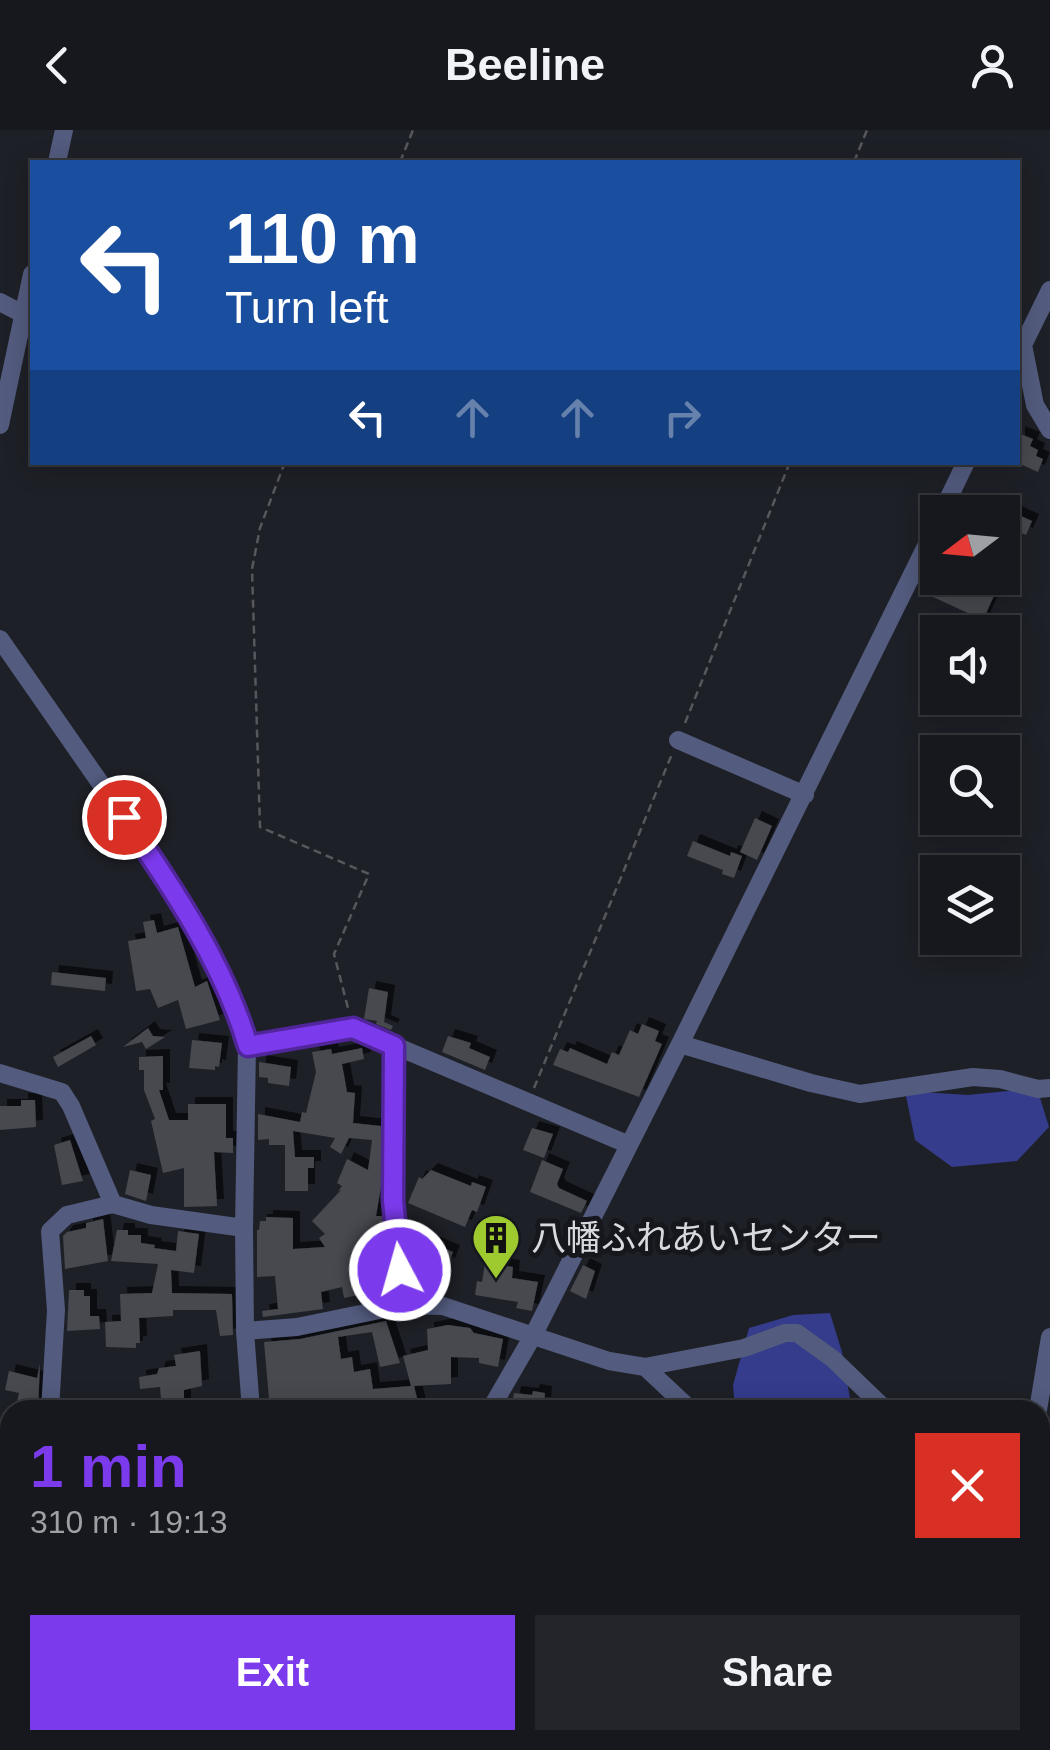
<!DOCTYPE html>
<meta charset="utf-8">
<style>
body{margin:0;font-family:Helvetica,"Noto Sans JP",sans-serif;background:#23252a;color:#f1f3f6;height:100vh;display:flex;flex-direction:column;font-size:38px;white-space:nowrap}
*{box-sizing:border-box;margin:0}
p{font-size:32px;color:#9ea0a4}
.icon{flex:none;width:55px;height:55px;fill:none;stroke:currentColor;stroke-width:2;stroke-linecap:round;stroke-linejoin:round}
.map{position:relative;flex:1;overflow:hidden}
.drawer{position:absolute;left:0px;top:1270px;width:1050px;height:350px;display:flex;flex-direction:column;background:#16181d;border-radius:30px 30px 0 0;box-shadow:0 5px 25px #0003,0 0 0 2px #35373b}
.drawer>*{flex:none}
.hud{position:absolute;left:30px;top:30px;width:990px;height:305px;border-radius:0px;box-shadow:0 5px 25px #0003,0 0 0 2px #35373b;background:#1a4fa0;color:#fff;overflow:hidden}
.needle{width:65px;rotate:254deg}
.tools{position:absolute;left:920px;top:365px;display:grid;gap:20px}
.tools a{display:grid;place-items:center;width:100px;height:100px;border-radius:0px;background:#16181d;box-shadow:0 5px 25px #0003,0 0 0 2px #35373b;font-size:50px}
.pin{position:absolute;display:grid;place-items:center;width:85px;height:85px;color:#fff;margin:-42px;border:5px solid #fff;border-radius:50%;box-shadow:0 2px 10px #0007}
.me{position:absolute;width:110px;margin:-55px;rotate:354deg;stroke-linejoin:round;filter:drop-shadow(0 0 8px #0008)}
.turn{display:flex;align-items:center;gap:35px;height:210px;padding:0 30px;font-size:45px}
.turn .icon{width:130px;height:130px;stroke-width:2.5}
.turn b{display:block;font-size:70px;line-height:85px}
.lanes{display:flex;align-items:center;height:95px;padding:0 30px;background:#0003;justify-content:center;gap:50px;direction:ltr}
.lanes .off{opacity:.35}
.round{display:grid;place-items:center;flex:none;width:105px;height:105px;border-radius:0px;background:#23252a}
.headline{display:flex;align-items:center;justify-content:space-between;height:170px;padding:0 30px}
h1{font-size:60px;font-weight:600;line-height:75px;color:#7c3aed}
.action{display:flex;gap:20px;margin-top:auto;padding:20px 30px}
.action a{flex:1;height:115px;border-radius:0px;background:#7c3aed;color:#fff;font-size:40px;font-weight:600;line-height:115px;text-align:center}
.action a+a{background:#23252a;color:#f1f3f6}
header{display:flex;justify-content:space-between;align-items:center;height:130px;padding:0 30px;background:#16181d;font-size:45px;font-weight:600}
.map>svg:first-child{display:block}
</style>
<header><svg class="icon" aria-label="back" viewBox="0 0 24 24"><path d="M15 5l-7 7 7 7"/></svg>Beeline<svg class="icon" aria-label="person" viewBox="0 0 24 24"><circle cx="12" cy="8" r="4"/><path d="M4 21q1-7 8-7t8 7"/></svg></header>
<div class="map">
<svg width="1050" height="1620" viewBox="0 0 1050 1620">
<defs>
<filter id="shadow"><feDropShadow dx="7" dy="-7" stdDeviation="0" flood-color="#0009"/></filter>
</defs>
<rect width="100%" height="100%" fill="#1e2027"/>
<path fill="#343c8b" d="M1037 958 1049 997 1017 1031 952 1037 915 1010 905 961 968 965Z
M830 1183 842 1222 852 1280H735L733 1255 749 1198 793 1185Z"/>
<path fill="#464850" filter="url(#shadow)" d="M1018 303 1033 309 1030 316 1038 320 1036 326 1043 329 1038 342 1018 333Z
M1010 381 1032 391 1026 405 1014 400 1012 406 1002 402Z
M938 421V448H984L983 450 998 457 983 490 920 461Z
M755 688 772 696 757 730 740 722Z
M693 711 730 726 731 722 742 726 734 748 722 744 723 740 687 726Z
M154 790 157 803 178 797 195 857 207 851 220 890 186 899 178 870 158 878 150 859 136 861 128 811 146 808 143 792Z
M52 842 106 848 105 861 51 855Z
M369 858 388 862 384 892 393 896 391 900 376 894 377 891 364 889Z
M642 894 659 901 655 911 662 914 639 967 553 935 560 919 568 922 570 918 607 934 612 922 619 925 630 900 638 904Z
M148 898 153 906 165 907 146 919 142 912 123 917Z
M91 906 96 915 58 937 53 927Z
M448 906 471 913 469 918 490 927 485 940 442 922Z
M192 910 222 913 219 937 215 936V940L189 938Z
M362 918 364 929 342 934 347 962 355 963 353 993 381 996V1057L376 1086H382L384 1104H381L388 1138 377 1140 376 1144 381 1165H390L369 1170 368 1163 344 1168 342 1157 321 1162 323 1179 263 1187 262 1181 278 1179 275 1146 257 1147V1100H259L260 1091H266V1087L293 1088V1119L325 1117 319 1108 325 1104 312 1091 341 1060 338 1061 342 1056 337 1053 347 1029 368 1040 372 1010 349 1008 341 1024 330 1017 335 1008 293 1001 295 1027H314V1038H308V1061H285V1015H269V1009L258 1010V984L300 992 302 982 306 983 316 942 312 922 331 919 332 924Z
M163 926V960H159L169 990H188V974H226V1008H233V1023L214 1022 217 1076 184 1077V1038L163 1043 151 991 155 989 144 960V940H139V927Z
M259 932 291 937 289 956 268 953V948L259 947Z
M21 970H35L36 997 0 1000V976H21Z
M532 998 553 1004 544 1028 523 1020Z
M70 1010 83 1051 62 1055 54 1015Z
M542 1030 563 1039 557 1054 559 1058 587 1071 581 1083 530 1062Z
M130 1040 151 1045 146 1071 125 1064Z
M431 1040 471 1056 472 1052 486 1057 477 1082 472 1080 465 1097 408 1073 419 1047 422 1049Z
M103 1089 108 1131 65 1139 63 1106 67 1102 86 1098V1093Z
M117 1100H128V1105H141V1113L155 1115 154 1118 176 1121 178 1101 199 1104 194 1143 171 1140 172 1163 232 1164 233 1205 220 1206 216 1180H173V1186L139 1188 140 1213H136V1218L106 1217 105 1192 121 1191 120 1164 152 1163 158 1134 111 1131Z
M419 1108 453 1122 448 1135 414 1120Z
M485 1132 513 1137 512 1148 538 1152 532 1181 516 1178 518 1172 475 1165 477 1151 482 1152Z
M583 1135 595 1141 586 1169 570 1161Z
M69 1160H84V1166H90V1186H99L100 1199 67 1201Z
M386 1191 400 1233 380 1237 372 1202 338 1207 341 1229 352 1227 354 1242 370 1239 373 1259 411 1256 403 1226 428 1220 427 1199 448 1195 470 1198 474 1203 503 1209 498 1237 479 1233V1228L451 1227V1254L414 1256 420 1280H334L335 1274 310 1280H270L264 1212 300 1209Z
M200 1221 202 1256 184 1260V1280H162L160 1257 140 1259 139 1247 157 1244 159 1238 176 1236 174 1225Z
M40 1233 38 1280H15L19 1263 5 1260 9 1241 37 1248Z
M533 1261 545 1263 544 1274 533 1273 532 1280H511L514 1263 532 1265Z"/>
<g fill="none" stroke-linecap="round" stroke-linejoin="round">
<path stroke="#56585e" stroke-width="2.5" stroke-dasharray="8 5" stroke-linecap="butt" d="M400 32 413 0
M854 32 867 0
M285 332 260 398 252 439 260 697 369 744 334 824 349 882
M685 593 790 332
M534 958 672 624"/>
<path stroke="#535b7e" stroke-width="18" d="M57 32 64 0
M0 172 23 184
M1023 215 1035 275 1050 300
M1019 223 1050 160
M0 295 32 144
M942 382 966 332
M0 509 158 736 236 874 247 916 244 1098 245 1201 251 1280
M678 610 805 665
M680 914 811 953 860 964 973 947 1000 949 1038 959 1050 958
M247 916 353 898 627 1014
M394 916 393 1070 404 1175
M0 943 62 962 71 976 113 1074 151 1085 244 1098
M245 1201 297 1197 404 1175 443 1176 609 1231 645 1237 744 1218 785 1203H797L833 1229 886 1280
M645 1237 691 1280
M50 1280 56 1180 50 1101 67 1085 113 1074
M490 1280 534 1204 680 914 938 392
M1038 1280 1050 1207
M1040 1321 1050 1379
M0 1494 10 1489
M107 1610 118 1620
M270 1610V1620
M873 1610 883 1620"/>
</g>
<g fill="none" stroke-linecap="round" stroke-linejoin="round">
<g stroke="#51269a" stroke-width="25">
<path id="route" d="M124 687C172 757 224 834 248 916L353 898 394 916 393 1070 400 1140"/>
</g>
<use href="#route" stroke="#7c3aed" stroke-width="18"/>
</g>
<defs>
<g id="building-pin" transform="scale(2.5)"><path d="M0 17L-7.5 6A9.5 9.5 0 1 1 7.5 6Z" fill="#9eca2f" stroke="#15171d"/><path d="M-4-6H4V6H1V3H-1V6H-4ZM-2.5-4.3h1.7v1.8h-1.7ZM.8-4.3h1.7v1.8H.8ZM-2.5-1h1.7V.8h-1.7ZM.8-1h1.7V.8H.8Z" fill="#111"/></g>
</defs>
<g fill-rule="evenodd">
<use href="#building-pin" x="496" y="1108"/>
</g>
<g text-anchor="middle" stroke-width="10" stroke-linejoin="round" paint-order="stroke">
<g font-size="35" fill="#d7d9dd" stroke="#15171d" text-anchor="start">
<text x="531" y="1120">八幡ふれあいセンター</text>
</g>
</g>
</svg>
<div class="tools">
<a><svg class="needle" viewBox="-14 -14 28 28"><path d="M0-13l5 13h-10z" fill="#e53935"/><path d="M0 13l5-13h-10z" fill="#9ea0a4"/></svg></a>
<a><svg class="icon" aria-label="sound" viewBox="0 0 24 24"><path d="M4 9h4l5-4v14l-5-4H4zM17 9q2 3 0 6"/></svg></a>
<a><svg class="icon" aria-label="search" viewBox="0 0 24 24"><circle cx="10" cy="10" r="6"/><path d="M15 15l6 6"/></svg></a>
<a><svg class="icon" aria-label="layers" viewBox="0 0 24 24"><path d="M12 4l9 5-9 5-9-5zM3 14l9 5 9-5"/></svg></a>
</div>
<div class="pin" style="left:124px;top:687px;background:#d93025"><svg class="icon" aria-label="arrive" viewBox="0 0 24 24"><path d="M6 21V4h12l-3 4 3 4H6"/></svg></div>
<svg class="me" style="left:400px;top:1140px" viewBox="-20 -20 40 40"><circle r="17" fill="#7c3aed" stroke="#fff" stroke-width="3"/><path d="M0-11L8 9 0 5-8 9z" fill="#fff"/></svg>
<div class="hud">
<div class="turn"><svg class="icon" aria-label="left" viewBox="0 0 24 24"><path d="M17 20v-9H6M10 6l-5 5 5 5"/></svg><div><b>110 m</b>Turn left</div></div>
<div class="lanes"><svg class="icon" aria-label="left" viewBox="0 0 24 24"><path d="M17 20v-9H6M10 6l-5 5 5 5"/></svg><svg class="icon off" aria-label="ahead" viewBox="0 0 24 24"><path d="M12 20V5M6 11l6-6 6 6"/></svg><svg class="icon off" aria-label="ahead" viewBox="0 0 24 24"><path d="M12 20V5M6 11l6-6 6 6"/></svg><svg class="icon off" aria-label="right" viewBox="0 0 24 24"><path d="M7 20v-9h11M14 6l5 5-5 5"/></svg></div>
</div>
<section class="drawer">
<div class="headline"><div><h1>1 min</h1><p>310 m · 19:13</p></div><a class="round" style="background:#d93025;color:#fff"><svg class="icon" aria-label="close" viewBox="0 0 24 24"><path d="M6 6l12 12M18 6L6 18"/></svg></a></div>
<div class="action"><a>Exit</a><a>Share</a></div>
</section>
</div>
